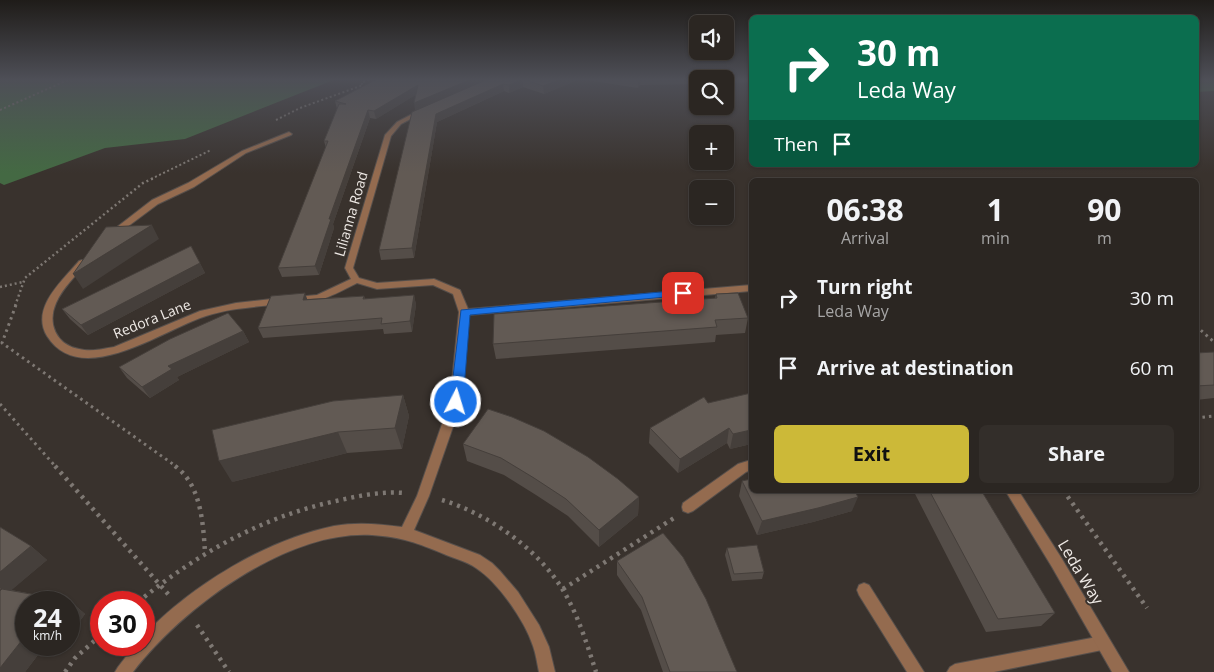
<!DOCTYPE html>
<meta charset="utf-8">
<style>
body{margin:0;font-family:"Open Sans",sans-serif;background:#332e2a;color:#f1f3f6;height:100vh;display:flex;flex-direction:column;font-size:19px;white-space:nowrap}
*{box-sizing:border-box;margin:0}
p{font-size:16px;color:#a6a5a5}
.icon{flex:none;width:28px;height:28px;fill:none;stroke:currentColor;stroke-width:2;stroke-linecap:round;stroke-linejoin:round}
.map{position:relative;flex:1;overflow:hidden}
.sheet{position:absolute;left:749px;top:178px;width:450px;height:315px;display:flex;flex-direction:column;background:#2b2622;border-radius:8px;box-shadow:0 1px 4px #0004,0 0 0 1px #474340}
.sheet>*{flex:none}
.top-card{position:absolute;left:749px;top:15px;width:450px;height:152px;border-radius:8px;box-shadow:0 1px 4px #0004,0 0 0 1px #474340;background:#0b6e4f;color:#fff;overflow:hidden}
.tools{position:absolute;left:689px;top:15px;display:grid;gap:10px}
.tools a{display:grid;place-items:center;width:45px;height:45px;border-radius:8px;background:#2b2622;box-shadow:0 1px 4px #0004,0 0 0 1px #474340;font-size:25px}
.speed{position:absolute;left:15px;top:591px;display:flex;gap:10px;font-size:25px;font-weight:700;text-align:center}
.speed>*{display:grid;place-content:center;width:65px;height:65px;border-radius:50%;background:#2b2622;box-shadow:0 1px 4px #0004,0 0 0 1px #474340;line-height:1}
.speed small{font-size:12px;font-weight:400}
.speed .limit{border:8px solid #d22;background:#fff;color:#111}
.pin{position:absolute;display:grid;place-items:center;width:42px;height:42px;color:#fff;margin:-21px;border-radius:10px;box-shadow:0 2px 8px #0006}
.me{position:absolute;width:55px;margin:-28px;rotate:5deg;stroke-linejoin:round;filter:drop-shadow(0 0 4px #0008)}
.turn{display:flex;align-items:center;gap:18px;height:105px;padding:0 25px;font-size:22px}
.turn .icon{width:65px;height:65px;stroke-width:2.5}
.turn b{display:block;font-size:35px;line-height:42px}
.then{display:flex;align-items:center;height:48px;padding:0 25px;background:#0003;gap:10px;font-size:19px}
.eta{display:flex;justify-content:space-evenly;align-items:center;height:85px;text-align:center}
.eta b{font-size:30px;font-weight:700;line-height:35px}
.cta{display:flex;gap:10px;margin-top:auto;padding:10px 25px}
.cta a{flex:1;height:58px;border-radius:8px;background:#ccb938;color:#111;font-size:20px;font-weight:700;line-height:58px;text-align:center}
.cta a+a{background:#332e2a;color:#f1f3f6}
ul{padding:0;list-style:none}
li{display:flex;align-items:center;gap:15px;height:70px;padding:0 25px}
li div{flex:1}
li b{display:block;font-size:19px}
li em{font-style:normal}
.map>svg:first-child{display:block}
</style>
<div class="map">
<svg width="1214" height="672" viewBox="0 0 1214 672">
<rect width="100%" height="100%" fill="#39322d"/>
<path fill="#446943" d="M0 79H336L185 139 105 148 4 185 0 183Z
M1196 79H1214V91L1196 92Z"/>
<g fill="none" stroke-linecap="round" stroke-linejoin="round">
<g stroke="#564f4b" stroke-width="2">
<path id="service" d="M864 583 869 585 924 672H907L859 595 857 590 859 585Z
M1102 636 1107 638 1109 643 1107 648 1102 650 994 672H947L950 667 955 664Z"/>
</g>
<g stroke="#564f4b" stroke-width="2">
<path id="minor" d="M422 109 424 110V112L401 124 391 136 353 268 359 278 377 283 434 279 460 290 468 309 751 285V291L469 315 462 401 429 496 414 530 480 555 492 563 500 571 518 592 539 625 549 647 555 672H539C537 663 536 654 533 646 525 621 498 582 476 568 466 561 455 559 444 554 417 543 402 537 372 535 287 530 182 608 133 672H115L118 667 135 645H144V635C192 585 266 540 334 526 357 522 379 524 402 527L417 496 450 401 459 312 453 294 433 285 377 289 357 283C343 290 305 312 291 300L296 297 317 295 351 279 345 268 385 135 397 122Z
M289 132 292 134 291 135 246 153 194 187 158 204 115 236H109L108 234 152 200 188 183 242 151Z
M82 260 86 263C76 276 63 287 56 303 47 323 56 345 79 349 91 352 102 349 114 347L200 311 236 303 281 298 286 301 281 304C256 307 230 308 206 316 164 329 81 390 47 336 30 308 63 280 79 261Z
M751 460V470L746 472 693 511 688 513 683 511 682 507 683 503 738 464Z
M1005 490H1018L1062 559 1129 672H1112L1052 567Z"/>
</g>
<path stroke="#7e7873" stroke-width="2" stroke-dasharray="2 2.5" stroke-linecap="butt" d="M0 110 70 79
M276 120 300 108 363 85 361 83 370 79
M151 179 211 150"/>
<path stroke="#7e7873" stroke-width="2.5" stroke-dasharray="2 3" stroke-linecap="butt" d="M0 287 23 282
M15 306 25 278 143 183 154 178"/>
<path stroke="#7e7873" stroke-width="3" stroke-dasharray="2.5 4" stroke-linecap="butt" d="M16 305 2 343 177 467
M1196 326 1214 342
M0 404 56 467
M1196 418 1214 416"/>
<path stroke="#7e7873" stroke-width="4.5" stroke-dasharray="3 5" stroke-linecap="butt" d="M55 466 169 595
M175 466C201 485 203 522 205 552
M1063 490 1147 608
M442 500C488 514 537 548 563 590 578 615 587 644 596 672
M563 589 674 518
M138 602C197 554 261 517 336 501 358 496 381 491 404 493
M197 625 229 672
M65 672 75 658 101 635"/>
<use href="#service" fill="#946b4f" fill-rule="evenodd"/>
<use href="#minor" fill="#946b4f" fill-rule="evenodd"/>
</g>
<path fill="#544d48" d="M377 79H580L544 94 523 87 509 93 504 91 437 122 414 258 381 260 379 250 415 110V95L376 119 370 118 333 224 334 228 319 275 282 277 278 268 326 148 324 141 337 109 335 101Z
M580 79H751V82L725 83V79H698V84L640 85 638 88Z
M191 246 205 273 88 335 70 319 62 309Z
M716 294 748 318 745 333 716 335 715 342 496 359 493 344 715 298Z
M414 295 416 305 412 332 384 334 383 329 263 338 258 328 307 299 364 296 365 299Z
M243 331 249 342 177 377 179 380 150 398 127 378 119 367Z
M1214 352V398L1196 400V353Z
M751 393V444L730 449 727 443 678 473 649 443 650 428Z
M403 395 409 416 402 449 347 453 232 482Z
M463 444 639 497 638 515 599 547 568 516 536 495 504 475 467 461Z
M742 481 852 511 813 522 757 535 739 496Z
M913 490H981L1055 613 1041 626 986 632Z
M0 527 31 546 47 560 11 590 70 601 85 614 69 636V602H26V645H62L59 650 44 647 25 672H0V591L1 590 0 589Z
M727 548 764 572 762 579 732 581 725 555Z
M617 561 737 672H663L641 610 617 575Z"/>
<path fill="#453f3b" d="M472 79H491L415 111 414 103Z
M523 79V87L509 93V85Z
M562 79H580L544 94 543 86Z
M640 79H641L640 85 638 88V80Z
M503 84 504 91 437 122 414 258 412 248 436 114Z
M418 85 419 93 376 119 374 111Z
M368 110 370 118 333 224 334 228 319 275 315 266 329 219Z
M152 225 159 239 83 289 73 274Z
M200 263 205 273 88 335 81 325Z
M305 293 309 304 303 300Z
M414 295 416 305 412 332 410 321Z
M243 331 249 342 177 377 179 380 150 398 142 387 168 366Z
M403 395 409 416 402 449 395 428Z
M729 428 727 443 678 473 680 459Z
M751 430V444L730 449 733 434Z
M338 432 347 453 232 482 219 461Z
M639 497 638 515 599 547V530Z
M858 497 852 511 813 522 757 535 762 521Z
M31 546 47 560 7 594 0 588V572Z
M70 601 85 614 69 636 68 602Z
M26 635V645H42L44 647 25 672H0V668Z
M52 645H62L59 650Z"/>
<path fill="#625a54" stroke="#453f3b" d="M377 79H472L414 103 418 85 374 111 368 110 329 219H331L315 266 278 268 328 141H324L339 104H346L335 101Z
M488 79H562L543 86 523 79 509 85 503 84 436 114 412 248 379 250 412 112Z
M627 79H640L638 80Z
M152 225 73 274 106 227Z
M191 246 200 263 81 325 62 309Z
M305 293 303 300 364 296 363 299 414 295 410 321 381 324 382 318 258 328 271 296Z
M738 293 748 318 715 320 717 327 493 344 494 314 717 298 716 294Z
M228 313 243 331 168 366 172 369 142 387 119 367 170 339Z
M1214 352V385L1196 386V353Z
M751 393V430L733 434 729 428 680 459 650 428 704 397 708 403Z
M403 395 395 428 338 432 219 461 212 430 333 401Z
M488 409 512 417 544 431 588 457 618 479 639 497 599 530 566 499 534 478 501 458 463 444Z
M751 479V490H854L858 497 818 508 762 521 742 481Z
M929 490H981L1055 613 998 619Z
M0 527 31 546 0 572Z
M663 533 683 557 706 599 737 672H670L642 597 617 561Z
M757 545 764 572 734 574 727 548Z
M2 589 70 601 68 602H26V635L0 668V591Z"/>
<linearGradient id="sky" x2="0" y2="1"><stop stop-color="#1f1c19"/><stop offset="0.46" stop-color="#4e4f57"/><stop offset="1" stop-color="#4e4f57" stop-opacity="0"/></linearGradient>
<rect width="1214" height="173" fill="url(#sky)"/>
<path fill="#1a73e8" stroke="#114b97" d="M683 290H687L689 293 687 295 470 315 463 402 461 405H452L450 402 461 310Z"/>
<g text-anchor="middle" stroke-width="4" stroke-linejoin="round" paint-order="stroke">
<g font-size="14" fill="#efeae6" stroke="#39322d">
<text transform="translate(351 214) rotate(-74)" y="5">Lilianna Road</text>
<text transform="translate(152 319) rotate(-22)" y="5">Redora Lane</text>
</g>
<g font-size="16" fill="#efeae6" stroke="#39322d">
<text transform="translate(1081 572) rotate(59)" y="6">Leda Way</text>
</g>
</g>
</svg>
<div class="tools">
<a><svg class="icon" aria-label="sound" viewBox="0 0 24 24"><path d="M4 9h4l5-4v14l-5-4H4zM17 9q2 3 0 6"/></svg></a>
<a><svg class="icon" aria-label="search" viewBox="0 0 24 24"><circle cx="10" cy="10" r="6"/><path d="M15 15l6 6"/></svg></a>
<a>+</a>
<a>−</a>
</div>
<div class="speed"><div>24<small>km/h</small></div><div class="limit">30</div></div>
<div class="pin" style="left:683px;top:293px;background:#d93025"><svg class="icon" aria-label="arrive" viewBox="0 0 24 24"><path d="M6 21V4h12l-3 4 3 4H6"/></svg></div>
<svg class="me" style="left:456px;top:402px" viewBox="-20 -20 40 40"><circle r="17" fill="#1a73e8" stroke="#fff" stroke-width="3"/><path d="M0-11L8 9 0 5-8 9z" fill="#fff"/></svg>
<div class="top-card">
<div class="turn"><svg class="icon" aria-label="right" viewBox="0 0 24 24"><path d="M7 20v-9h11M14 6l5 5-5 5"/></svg><div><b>30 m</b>Leda Way</div></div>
<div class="then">Then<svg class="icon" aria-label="arrive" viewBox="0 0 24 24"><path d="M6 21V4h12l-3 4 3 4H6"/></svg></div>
</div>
<section class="sheet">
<div class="eta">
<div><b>06:38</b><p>Arrival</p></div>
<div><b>1</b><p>min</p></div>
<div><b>90</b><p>m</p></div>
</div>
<ul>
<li><svg class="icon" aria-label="right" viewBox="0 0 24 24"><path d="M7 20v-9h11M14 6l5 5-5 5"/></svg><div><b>Turn right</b><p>Leda Way</p></div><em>30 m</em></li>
<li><svg class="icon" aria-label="arrive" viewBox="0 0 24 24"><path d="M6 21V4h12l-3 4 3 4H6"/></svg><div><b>Arrive at destination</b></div><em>60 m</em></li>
</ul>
<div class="cta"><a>Exit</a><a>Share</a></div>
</section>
</div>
